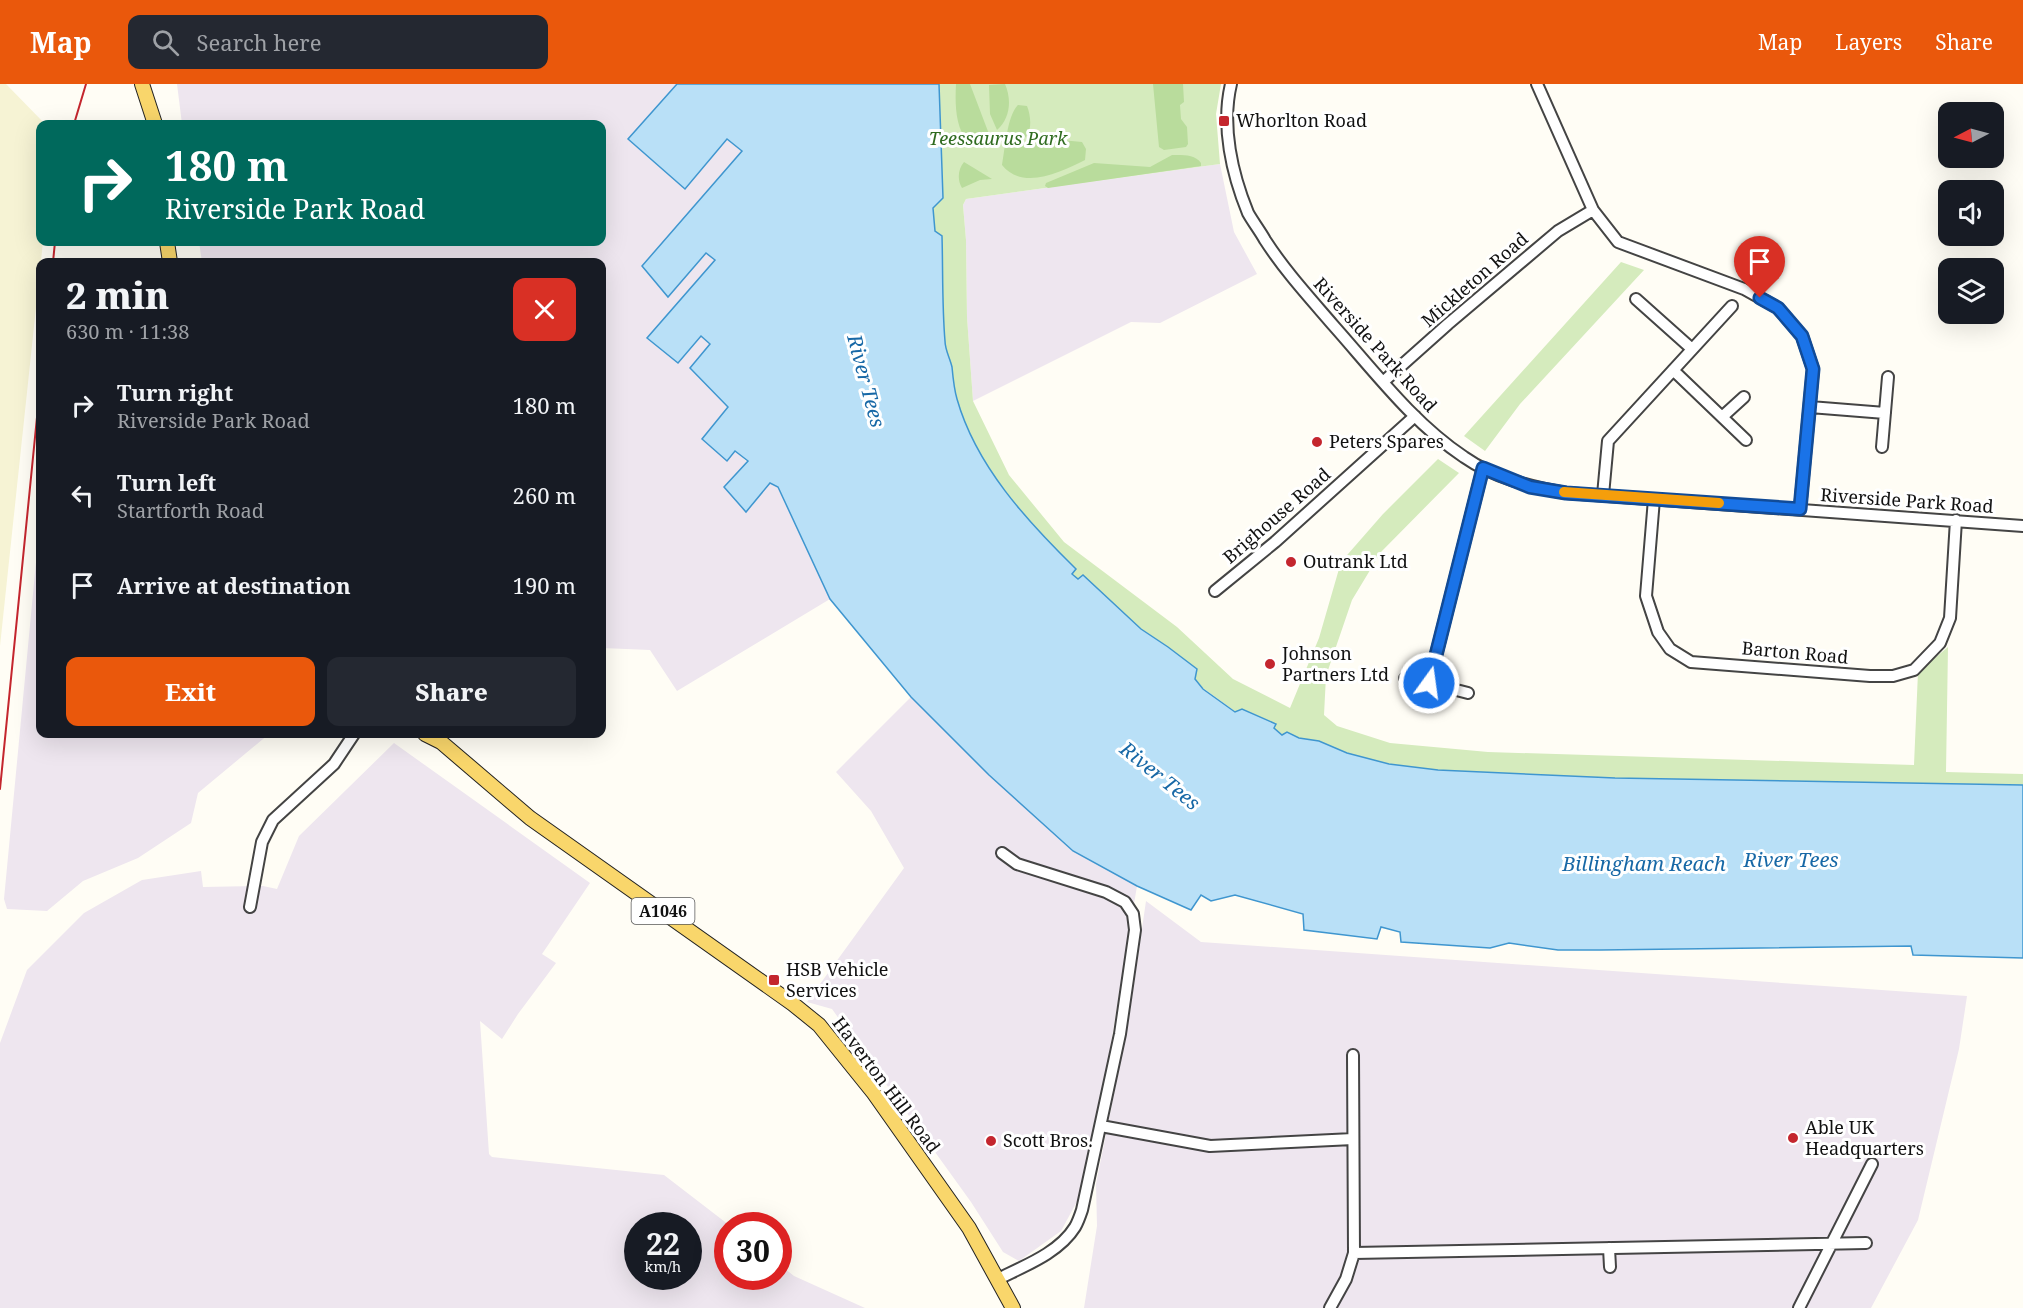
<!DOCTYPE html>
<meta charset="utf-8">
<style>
body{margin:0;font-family:"Noto Serif",serif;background:#242831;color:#f1f3f6;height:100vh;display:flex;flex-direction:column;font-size:22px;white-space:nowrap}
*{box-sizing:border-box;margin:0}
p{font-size:20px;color:#9ea1a6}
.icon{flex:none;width:33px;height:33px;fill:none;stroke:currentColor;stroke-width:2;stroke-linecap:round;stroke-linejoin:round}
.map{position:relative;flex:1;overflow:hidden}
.drawer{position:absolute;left:36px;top:174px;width:570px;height:480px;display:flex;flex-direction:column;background:#171b24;border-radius:12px;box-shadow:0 6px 24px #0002}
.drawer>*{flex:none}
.hud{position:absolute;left:36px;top:36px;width:570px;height:126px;border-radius:12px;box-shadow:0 6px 24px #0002;background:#00695c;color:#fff;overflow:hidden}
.needle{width:39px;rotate:264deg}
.tools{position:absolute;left:1938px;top:18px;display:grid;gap:12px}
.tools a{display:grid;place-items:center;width:66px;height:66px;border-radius:12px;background:#171b24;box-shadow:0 6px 24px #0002;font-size:30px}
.speed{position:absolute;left:624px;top:1128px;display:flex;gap:12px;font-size:30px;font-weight:700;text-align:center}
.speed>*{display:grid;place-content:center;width:78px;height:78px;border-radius:50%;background:#171b24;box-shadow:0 6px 24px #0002;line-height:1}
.speed small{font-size:15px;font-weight:400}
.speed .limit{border:9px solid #d22;background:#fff;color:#111}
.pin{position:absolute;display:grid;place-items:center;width:51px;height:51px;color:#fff;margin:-62px -26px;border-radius:50% 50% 50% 0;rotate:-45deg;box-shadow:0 0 6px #0007}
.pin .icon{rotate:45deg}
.me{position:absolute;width:66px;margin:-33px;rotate:14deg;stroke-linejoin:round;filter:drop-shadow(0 0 4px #0008)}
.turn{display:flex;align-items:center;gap:21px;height:126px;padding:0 30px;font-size:27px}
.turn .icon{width:78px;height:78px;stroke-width:2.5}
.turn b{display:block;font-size:42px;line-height:51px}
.round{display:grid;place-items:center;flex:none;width:63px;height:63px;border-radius:12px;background:#242831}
.headline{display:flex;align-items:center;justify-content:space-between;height:102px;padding:0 30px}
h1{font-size:36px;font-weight:800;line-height:45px}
.action{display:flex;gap:12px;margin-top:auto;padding:12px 30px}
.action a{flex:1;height:69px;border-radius:12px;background:#ea580c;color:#fff;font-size:24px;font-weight:800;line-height:69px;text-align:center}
.action a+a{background:#242831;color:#f1f3f6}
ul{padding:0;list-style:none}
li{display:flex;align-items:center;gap:18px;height:90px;padding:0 30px}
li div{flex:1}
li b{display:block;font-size:22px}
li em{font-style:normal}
header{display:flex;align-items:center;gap:36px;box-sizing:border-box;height:84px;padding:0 30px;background:#ea580c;color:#fff}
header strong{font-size:28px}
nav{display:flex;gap:33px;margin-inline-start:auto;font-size:21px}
.search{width:420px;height:54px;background:#242831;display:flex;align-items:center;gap:15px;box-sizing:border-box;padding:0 21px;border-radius:12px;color:#9ea1a6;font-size:22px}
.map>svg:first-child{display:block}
</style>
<header>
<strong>Map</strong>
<div class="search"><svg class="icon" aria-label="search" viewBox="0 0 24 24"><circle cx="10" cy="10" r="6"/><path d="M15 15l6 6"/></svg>Search here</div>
<nav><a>Map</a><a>Layers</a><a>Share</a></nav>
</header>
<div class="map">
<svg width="2023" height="1224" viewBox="0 0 2023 1224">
<rect width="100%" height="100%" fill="#fffdf5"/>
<path fill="#eee6ef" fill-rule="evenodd" d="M177 0H677L628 55H727L742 67 642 182 707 169 715 176 701 252 710 260 690 284 728 322 726 376 735 367 770 399 778 403 830 515 677 607 650 566 602 564V178H202L199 158H602V40H182Z
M1220 80 1234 148 1257 190 1160 239 1131 238 973 317 967 233 966 156 963 121 966 115Z
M40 436V650H269L198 709 191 739 138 774 83 797 47 827 7 825 4 815Z
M911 613 989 691 1073 767 1137 802 1103 1007 1080 1112 1061 1147 1019 1177 1003 1168 971 1118 832 925 807 918 904 784 871 727 836 688Z
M394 659 590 799 542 870 556 879 518 930 502 955 480 937 489 1070 492 1073 664 1091 729 1141 728 1192H778L779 1180 794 1192 865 1224H0V959L27 886 84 829 142 796 201 787 203 803 263 802 277 805 299 752ZM638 1142H688V1192H638Z
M1146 817 1201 858 1967 912 1959 965 1918 1136 1871 1224H1084L1097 1142 1096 1100 1129 935Z"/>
<path fill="#f6f3d4" d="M0 0H6L45 40H40V158H43L0 562Z"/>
<path fill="#d5ebbd" d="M939 0H1221L1216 30 1220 80 966 115 963 121 966 156 967 233 973 317 1009 391 1064 458 1177 543 1233 595 1290 624 1319 554 1341 478 1383 430 1438 375 1459 389 1381 468 1352 516 1326 592 1324 631 1337 642 1390 659 1488 668 1914 681 1918 588 1948 563 1946 688 2023 690V701L1615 694 1438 686 1389 680 1347 669 1319 657 1299 654 1287 648 1283 651 1274 644 1276 640 1236 628 1203 604 1168 563 1141 545 1083 491 1078 496 1072 489 1076 485C1027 437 976 382 957 315 954 305 953 294 952 283 950 274 945 266 945 257 941 222 943 187 942 152L935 147 933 124 943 114Z
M1621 178 1644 186 1520 320 1485 367 1464 352Z"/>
<path fill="#b9dc9c" d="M956 0H970L989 50 988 55 982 59 968 58C955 43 955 19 956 0Z
M1005 0C1012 16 1010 35 997 46L990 30 989 1Z
M1153 0H1183L1184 18 1180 21 1181 35 1187 43 1188 60 1186 63 1164 66 1159 63Z
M1018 21 1027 22C1030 29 1032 42 1028 49 1026 52 1024 55 1023 58L1027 62 1039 54 1048 52 1061 56 1082 58 1086 65 1085 76C1061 88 1023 107 1002 81 1005 65 1007 32 1018 21Z
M1172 71C1182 71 1195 70 1201 79V82L1048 104 1045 102 1046 99 1094 79 1150 83Z
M964 78 992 95 980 96 962 104C957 96 958 85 964 78Z"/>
<path fill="#b9e0f7" stroke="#3f96cf" stroke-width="1.5" d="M677 0H939L943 114 933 124 935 147 942 152C943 186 942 222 945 257 945 266 950 274 952 283 953 294 954 305 957 315 976 382 1027 437 1076 485L1072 490 1078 495 1083 491 1141 545 1168 563 1197 585 1195 595 1203 605 1235 628 1242 625 1276 640 1274 644 1282 651 1287 648 1299 654 1319 657 1347 669 1389 680 1438 686 1615 694 2023 701V874L1913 871 1911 862 1600 866H1558L1509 859 1490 864 1401 858 1400 848 1381 843 1377 855 1304 846 1303 830 1235 811 1211 817 1201 811 1191 826 1137 802 1073 767 989 691 911 613 830 515 778 403 770 399 746 428 724 403 748 377 735 367 727 377 702 355 728 323 690 284 710 260 701 252 678 279 647 254 715 176 706 169 668 213 642 182 742 67 727 55 685 105 628 55Z"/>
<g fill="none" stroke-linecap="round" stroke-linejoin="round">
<g stroke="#444" stroke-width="14">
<path id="minor" d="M1231 0C1221 42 1232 90 1248 129 1253 138 1260 147 1265 156 1285 187 1309 213 1333 241 1374 287 1413 339 1464 373 1494 394 1531 403 1566 409L2023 442
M1537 0 1593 126 1618 158 1744 205 1778 224 1802 252 1813 285 1800 425
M1636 215 1692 265
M1673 286 1746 356
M1383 298 1448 240 1558 147 1593 126
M1810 323 1885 329
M1722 333 1744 313
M1882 363 1888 293
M1603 411 1608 357 1732 222
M1654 415 1646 512 1658 548 1670 565 1691 578 1870 592H1893L1914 586 1940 559 1950 534 1956 436
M1215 507 1275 458 1415 332
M1405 594 1429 599
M1468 609 1429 599 1483 384
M250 823 262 758 273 736 334 680 354 650
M1101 1042 1210 1062 1353 1055
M1609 1164 1610 1183
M1354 1169 1866 1159
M998 1195C1024 1182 1059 1169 1075 1143 1078 1138 1080 1132 1082 1126L1120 950 1135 846 1133 830 1125 818 1106 808 1017 780 1002 769
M1330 1224 1346 1195 1354 1169 1353 971
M1799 1224 1872 1080"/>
</g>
<g stroke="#222" stroke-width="16">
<path id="major" d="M142 0 155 40
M167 158 170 178
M425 650 441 658 530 734 793 920 819 941 873 1008 969 1144 1013 1224"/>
</g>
<use href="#minor" stroke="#fff" stroke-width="10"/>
<use href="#major" stroke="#f9d66b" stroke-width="14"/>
<path stroke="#c4262e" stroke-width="2" d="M74 40 86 0
M53 178 55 158
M0 705 40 303"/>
</g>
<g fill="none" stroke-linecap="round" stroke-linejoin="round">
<g stroke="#114b97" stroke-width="15">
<path id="route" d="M1429 599 1483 384 1530 403 1566 409 1800 425 1813 285 1802 252 1778 224 1760 214"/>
</g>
<use href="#route" stroke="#1a73e8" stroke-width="10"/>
<path stroke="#f59e0b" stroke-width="10" d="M1564 408 1719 419"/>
</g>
<g fill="#c4262e" stroke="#fff" stroke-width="2">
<rect x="1218" y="31" width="12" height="12" rx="3"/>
<circle cx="1317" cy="358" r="6"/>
<circle cx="1291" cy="478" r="6"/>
<circle cx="1270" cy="580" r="6"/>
<rect x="768" y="890" width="12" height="12" rx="3"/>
<circle cx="1793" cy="1054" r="6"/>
<circle cx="991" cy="1057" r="6"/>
</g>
<g text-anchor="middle" stroke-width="6" stroke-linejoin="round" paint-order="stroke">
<rect fill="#fff" stroke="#585858" stroke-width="1.5" x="631.5" y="814" width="63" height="26" rx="4.5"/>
<g font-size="16" font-weight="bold" fill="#111">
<text x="663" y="833">A1046</text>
</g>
<g font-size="18" fill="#111" stroke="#fff" text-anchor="start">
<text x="1236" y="43">Whorlton Road</text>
<text x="1329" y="364">Peters Spares</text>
<text x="1303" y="484">Outrank Ltd</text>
<text x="1282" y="576">Johnson<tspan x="1282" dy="21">Partners Ltd</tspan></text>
<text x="786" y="892">HSB Vehicle<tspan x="786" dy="21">Services</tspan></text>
<text x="1805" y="1050">Able UK<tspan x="1805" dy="21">Headquarters</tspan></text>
<text x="1003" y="1063">Scott Bros.</text>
</g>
<g font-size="18" font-style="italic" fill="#2f6b1f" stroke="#fff">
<text x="998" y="61">Teessaurus Park</text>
</g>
<g font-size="18" fill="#111" stroke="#fff">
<text transform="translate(1475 196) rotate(-41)" y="6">Mickleton Road</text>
<text transform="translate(1375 261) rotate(48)" y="6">Riverside Park Road</text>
<text transform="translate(1907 417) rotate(4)" y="6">Riverside Park Road</text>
<text transform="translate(1277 432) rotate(-41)" y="6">Brighouse Road</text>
<text transform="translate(1795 569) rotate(5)" y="6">Barton Road</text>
<text transform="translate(886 1001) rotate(53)" y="6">Haverton Hill Road</text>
</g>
<g font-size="20" font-style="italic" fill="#1768a6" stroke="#fff">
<text transform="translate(866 297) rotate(75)" y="7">River Tees</text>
<text transform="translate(1160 692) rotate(39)" y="7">River Tees</text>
<text x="1791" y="783">River Tees</text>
<text x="1644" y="787">Billingham Reach</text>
</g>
</g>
</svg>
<div class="tools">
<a><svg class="needle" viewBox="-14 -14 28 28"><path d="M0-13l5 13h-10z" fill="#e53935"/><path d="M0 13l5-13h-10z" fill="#9ea1a6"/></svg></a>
<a><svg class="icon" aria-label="sound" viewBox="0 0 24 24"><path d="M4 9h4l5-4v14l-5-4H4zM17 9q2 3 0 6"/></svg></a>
<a><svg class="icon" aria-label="layers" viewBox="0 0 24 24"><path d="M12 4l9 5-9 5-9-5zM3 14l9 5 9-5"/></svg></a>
</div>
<div class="speed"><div>22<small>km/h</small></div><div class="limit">30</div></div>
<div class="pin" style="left:1760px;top:214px;background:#d93025"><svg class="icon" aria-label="arrive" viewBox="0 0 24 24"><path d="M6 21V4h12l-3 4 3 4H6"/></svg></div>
<svg class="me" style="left:1429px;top:599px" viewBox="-20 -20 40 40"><circle r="17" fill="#1a73e8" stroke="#fff" stroke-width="3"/><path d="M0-11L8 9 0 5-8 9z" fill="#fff"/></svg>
<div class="hud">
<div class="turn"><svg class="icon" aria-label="right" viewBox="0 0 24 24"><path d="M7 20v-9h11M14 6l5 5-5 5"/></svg><div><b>180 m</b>Riverside Park Road</div></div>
</div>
<section class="drawer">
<div class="headline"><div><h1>2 min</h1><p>630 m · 11:38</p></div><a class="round" style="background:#d93025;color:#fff"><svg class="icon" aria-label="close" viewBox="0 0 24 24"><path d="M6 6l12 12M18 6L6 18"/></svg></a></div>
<ul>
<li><svg class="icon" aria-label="right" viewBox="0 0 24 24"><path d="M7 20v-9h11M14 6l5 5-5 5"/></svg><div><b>Turn right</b><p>Riverside Park Road</p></div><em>180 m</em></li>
<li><svg class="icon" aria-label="left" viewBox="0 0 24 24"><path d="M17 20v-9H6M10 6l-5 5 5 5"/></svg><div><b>Turn left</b><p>Startforth Road</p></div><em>260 m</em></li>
<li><svg class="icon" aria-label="arrive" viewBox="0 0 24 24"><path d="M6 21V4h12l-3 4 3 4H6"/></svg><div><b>Arrive at destination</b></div><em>190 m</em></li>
</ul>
<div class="action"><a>Exit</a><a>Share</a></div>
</section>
</div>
